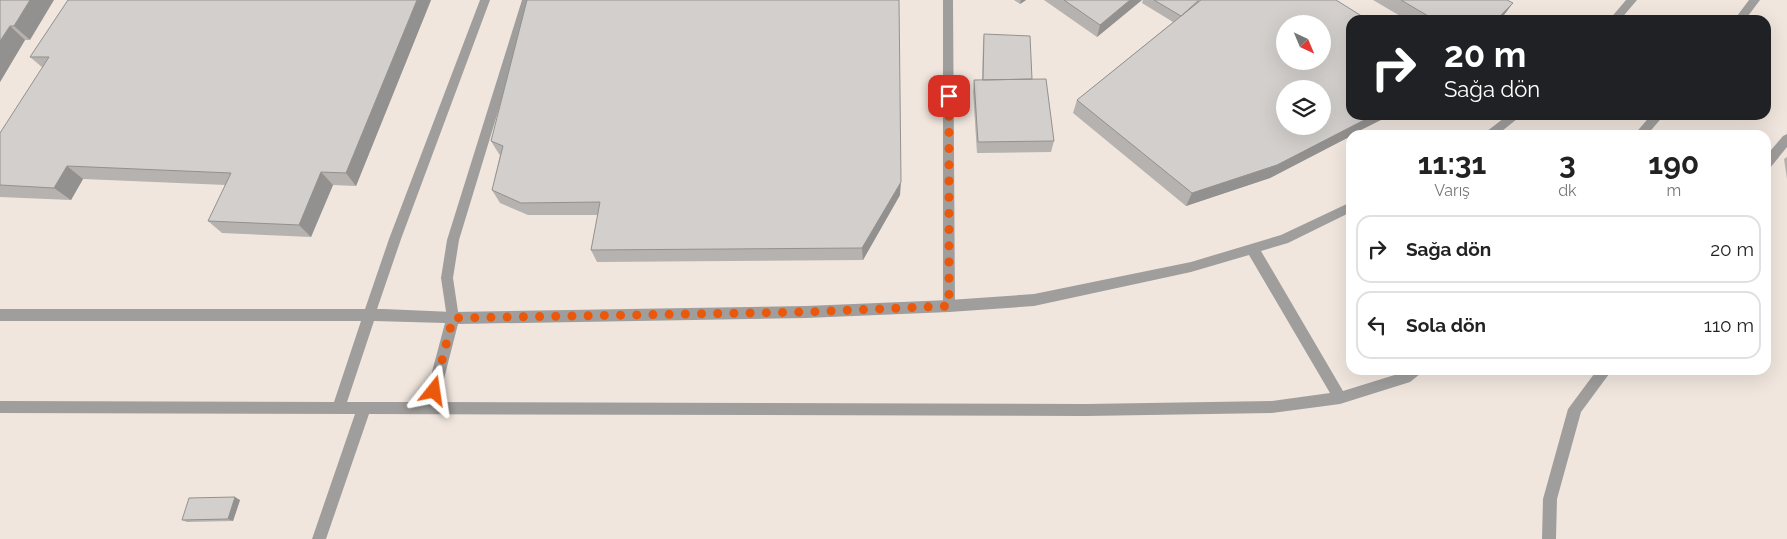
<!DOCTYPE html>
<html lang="tr">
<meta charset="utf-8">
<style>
body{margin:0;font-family:Raleway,sans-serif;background:#f6f6f6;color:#222;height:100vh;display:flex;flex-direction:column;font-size:19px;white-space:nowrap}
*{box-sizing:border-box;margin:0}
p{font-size:16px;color:#767676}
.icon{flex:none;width:28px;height:28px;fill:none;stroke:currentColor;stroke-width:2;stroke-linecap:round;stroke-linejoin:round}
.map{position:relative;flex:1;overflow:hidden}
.drawer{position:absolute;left:1346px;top:130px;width:425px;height:245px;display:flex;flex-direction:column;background:#fff;border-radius:15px;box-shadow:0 5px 20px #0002}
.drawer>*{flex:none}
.top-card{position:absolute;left:1346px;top:15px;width:425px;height:105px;border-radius:15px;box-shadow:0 5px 20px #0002;background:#202124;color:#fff;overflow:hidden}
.needle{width:32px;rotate:136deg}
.tools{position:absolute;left:1276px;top:15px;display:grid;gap:10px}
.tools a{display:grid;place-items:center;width:55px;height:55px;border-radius:50%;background:#fff;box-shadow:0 5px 20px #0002;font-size:25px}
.pin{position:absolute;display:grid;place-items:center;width:42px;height:42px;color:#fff;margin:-21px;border-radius:10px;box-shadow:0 2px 8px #0006}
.me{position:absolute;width:55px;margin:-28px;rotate:15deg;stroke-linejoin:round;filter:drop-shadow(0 0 4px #0008)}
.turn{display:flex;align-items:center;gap:18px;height:105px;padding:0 15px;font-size:22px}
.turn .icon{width:65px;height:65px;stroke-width:2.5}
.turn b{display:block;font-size:35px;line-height:42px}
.eta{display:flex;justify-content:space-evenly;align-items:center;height:85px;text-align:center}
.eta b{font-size:30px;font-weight:700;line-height:35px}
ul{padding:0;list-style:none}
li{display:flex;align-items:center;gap:15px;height:68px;margin:0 10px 8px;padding:0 5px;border:2px solid #e0e0e0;border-radius:15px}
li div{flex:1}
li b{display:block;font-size:19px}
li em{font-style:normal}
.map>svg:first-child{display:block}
</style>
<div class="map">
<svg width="1787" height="539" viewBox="0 0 1787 539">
<rect width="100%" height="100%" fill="#f8f4f1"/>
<path fill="#f0e6de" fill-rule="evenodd" d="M0 0H1787V539H0ZM1351 20H1766V115H1351ZM1285 24H1322V61H1285ZM1285 89H1322V126H1285ZM1351 135H1766V370H1351Z"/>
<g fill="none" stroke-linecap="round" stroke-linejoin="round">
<path fill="#9f9e9d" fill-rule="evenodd" d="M1787 134V147L1770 168 1766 170V156L1783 136Z
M1597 370H1612L1581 412 1557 499 1556 539H1542L1543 499 1568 409Z"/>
<path fill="#9f9e9d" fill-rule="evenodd" d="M480 0H490L401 239 375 315 374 319 369 321 364 319 363 315 389 239Z
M522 0H532L459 240 453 278 459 318 458 322 453 324 448 322 447 318 441 278 447 240Z
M943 0H953L955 306 954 310 949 312 944 310 943 306Z"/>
<path fill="#9f9e9d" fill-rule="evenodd" d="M1626 0H1637L1620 20H1609Z
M1749 0H1760L1745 20H1734Z
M1508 115H1522L1497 135H1482Z
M1651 115H1664L1647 135H1634Z
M1351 202V212L1288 243 1261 251 1343 391 1401 373 1405 370H1422L1420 374 1410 382 1340 404 1272 413 1086 416 369 414 326 539H312L355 414 0 413V401L334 402 361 321H0V309H384L453 312 806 306 949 300 1034 294 1191 262 1281 235ZM1249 255 1330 393 1272 401 1086 404 438 402 458 324 806 318 949 312 1034 306 1191 272ZM374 321 445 323 424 402H347Z"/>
</g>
<path fill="#b5b2af" d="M0 0 30 40H25L0 82Z
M68 0H431L356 186 333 185 311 237 222 233 208 221 226 185 83 179 71 200 0 197V133L43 68 30 57Z
M1014 0H1026L1020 4Z
M1044 0H1142L1097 37Z
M1143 0H1200L1199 2 1351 136 1270 178 1186 206 1073 113 1077 100 1173 22 1142 3Z
M1373 0H1507L1504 15 1499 20H1407Z
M984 34 1032 79 1054 141 1051 152 977 153 973 92 974 80H982L983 43Z
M491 141 900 195 863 260 597 262 591 250 598 215H528L500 203 492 190 500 155 499 154Z
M1787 157V179L1784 159Z
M240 500 233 521 187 522 182 520Z"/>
<path fill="#93918f" d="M30 0H54L30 40 14 26Z
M417 0H431L356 186 346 173Z
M1021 0H1026L1020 4Z
M1130 0H1142L1097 37 1100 25Z
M1513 3 1504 15 1499 20H1496Z
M10 26 25 40 0 82V41Z
M1374 115H1391L1351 135V136L1270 178 1186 206 1192 193Z
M67 166 83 179 71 200 54 188Z
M321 172 333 185 311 237 299 225Z
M901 182 900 195 863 260 862 248Z
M235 497 240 500 233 521 228 519Z"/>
<path fill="#d2cfcc" stroke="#93918f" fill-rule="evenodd" d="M0 0H30L14 26H10L0 41Z
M68 0H417L346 173 321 172 299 225 208 221 231 173 67 166 54 188 0 185V133L49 57H30Z
M527 0H899L901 182 862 248 591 250 600 202 521 203 492 190 503 146 491 141Z
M1064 0H1130L1100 25Z
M1154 0H1199L1181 16Z
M1201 0H1336L1368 20H1351V115H1374L1277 165 1192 193 1077 100ZM1285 24H1322V61H1285ZM1285 89H1322V126H1285Z
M1401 0H1507L1513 3 1496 20H1435Z
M984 34 1030 36 1032 79 983 80Z
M1046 79 1054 141 978 142 974 80Z
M235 497 228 519 182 520 189 498Z"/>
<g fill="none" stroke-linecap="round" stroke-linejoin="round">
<path stroke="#ea580c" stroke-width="9" stroke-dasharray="0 16.2" d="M434 391 453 318 806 312 949 306V96"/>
</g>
</svg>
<div class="tools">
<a><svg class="needle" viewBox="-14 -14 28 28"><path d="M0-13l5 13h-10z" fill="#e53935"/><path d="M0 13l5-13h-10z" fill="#767676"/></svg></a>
<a><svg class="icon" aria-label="layers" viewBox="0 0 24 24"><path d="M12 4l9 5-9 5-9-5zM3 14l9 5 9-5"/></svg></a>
</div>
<div class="pin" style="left:949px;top:96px;background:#d93025"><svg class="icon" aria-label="arrive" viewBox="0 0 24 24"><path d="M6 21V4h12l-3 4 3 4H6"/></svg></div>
<svg class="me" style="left:434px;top:391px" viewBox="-20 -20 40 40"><path d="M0-17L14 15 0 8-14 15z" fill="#ea580c" stroke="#fff" stroke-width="4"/></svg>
<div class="top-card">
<div class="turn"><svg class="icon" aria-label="right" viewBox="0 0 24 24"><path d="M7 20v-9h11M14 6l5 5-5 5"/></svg><div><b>20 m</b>Sağa dön</div></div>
</div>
<section class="drawer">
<div class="eta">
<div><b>11:31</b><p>Varış</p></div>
<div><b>3</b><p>dk</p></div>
<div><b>190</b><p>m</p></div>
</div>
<ul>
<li><svg class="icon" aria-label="right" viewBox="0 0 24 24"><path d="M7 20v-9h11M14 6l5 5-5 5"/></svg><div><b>Sağa dön</b></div><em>20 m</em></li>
<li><svg class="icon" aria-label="left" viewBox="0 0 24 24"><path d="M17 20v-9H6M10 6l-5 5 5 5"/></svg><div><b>Sola dön</b></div><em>110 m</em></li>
</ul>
</section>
</div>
